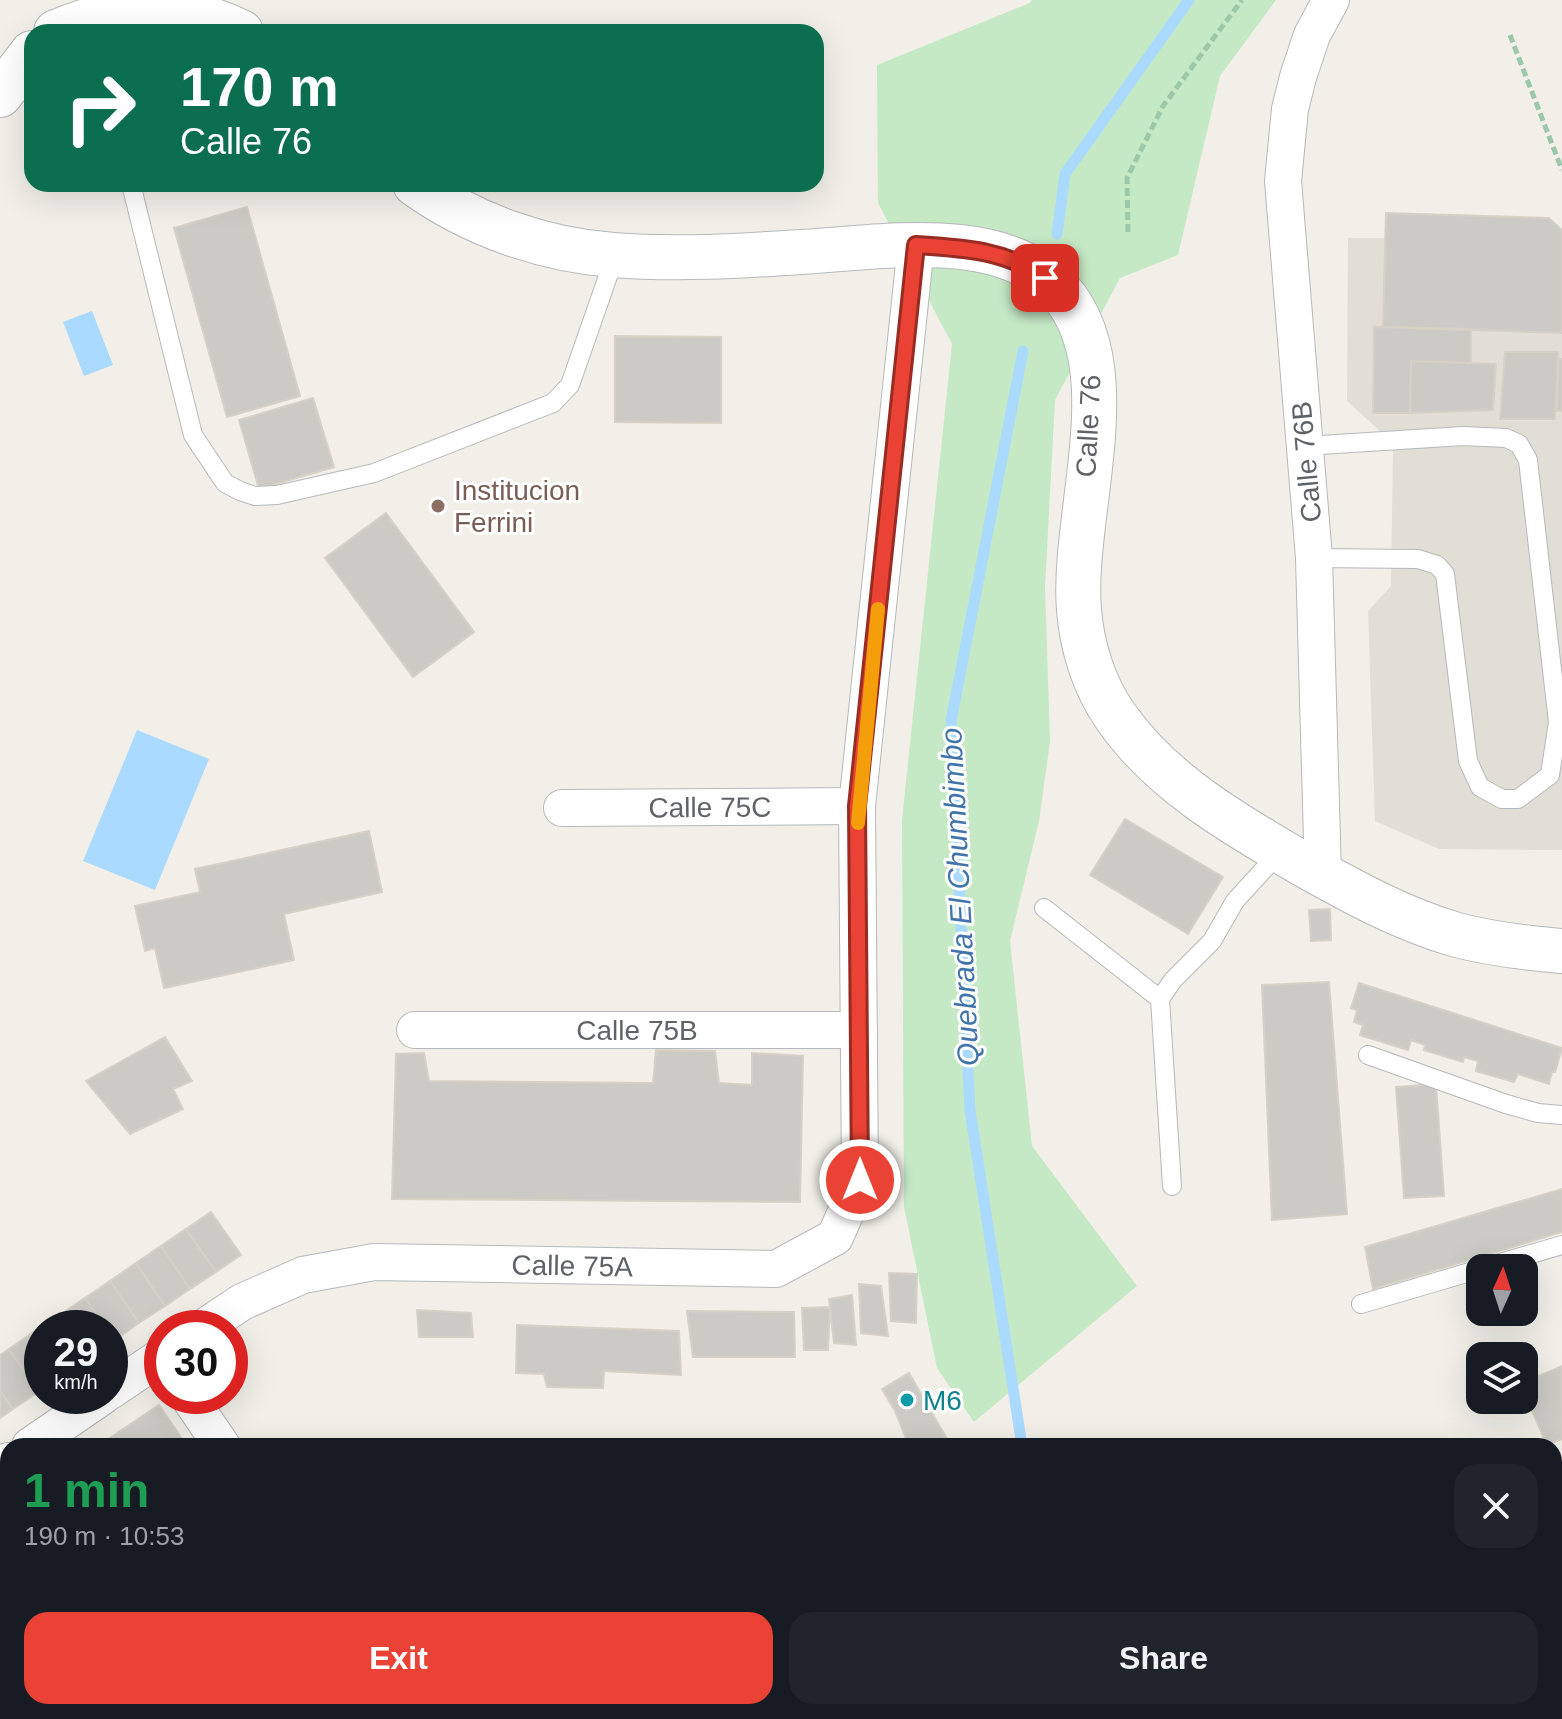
<!DOCTYPE html>
<meta charset="utf-8">
<style>
body{margin:0;font-family:Arial,sans-serif;background:#20242c;color:#f1f3f6;height:100vh;display:flex;flex-direction:column;font-size:30px;white-space:nowrap}
*{box-sizing:border-box;margin:0}
p{font-size:26px;color:#9ea1a6}
.icon{flex:none;width:44px;height:44px;fill:none;stroke:currentColor;stroke-width:2;stroke-linecap:round;stroke-linejoin:round}
.map{position:relative;flex:1;overflow:hidden}
.side{position:absolute;left:0px;top:1438px;width:1562px;height:282px;display:flex;flex-direction:column;background:#171b24;border-radius:24px 24px 0 0;box-shadow:0 8px 32px #0002}
.side>*{flex:none}
.banner{position:absolute;left:24px;top:24px;width:800px;height:168px;border-radius:24px;box-shadow:0 8px 32px #0002;background:#0b6e4f;color:#fff;overflow:hidden}
.needle{width:52px;rotate:3deg}
.fabs{position:absolute;left:1466px;top:1254px;display:grid;gap:16px}
.fabs a{display:grid;place-items:center;width:72px;height:72px;border-radius:16px;background:#171b24;box-shadow:0 8px 32px #0002;font-size:40px}
.speed{position:absolute;left:24px;top:1310px;display:flex;gap:16px;font-size:40px;font-weight:700;text-align:center}
.speed>*{display:grid;place-content:center;width:104px;height:104px;border-radius:50%;background:#171b24;box-shadow:0 8px 32px #0002;line-height:1}
.speed small{font-size:20px;font-weight:400}
.speed .limit{border:12px solid #d22;background:#fff;color:#111}
.pin{position:absolute;display:grid;place-items:center;width:68px;height:68px;color:#fff;margin:-34px;border-radius:16px;box-shadow:0 4px 12px #0006}
.me{position:absolute;width:88px;margin:-44px;rotate:0deg;stroke-linejoin:round;filter:drop-shadow(0 0 6px #0008)}
.turn{display:flex;align-items:center;gap:28px;height:168px;padding:0 24px;font-size:36px}
.turn .icon{width:104px;height:104px;stroke-width:2.5}
.turn b{display:block;font-size:56px;line-height:68px}
.round{display:grid;place-items:center;flex:none;width:84px;height:84px;border-radius:24px;background:#20242c}
.headline{display:flex;align-items:center;justify-content:space-between;height:136px;padding:0 24px}
h1{font-size:48px;font-weight:700;line-height:60px;color:#1e9e55}
.button{display:flex;gap:16px;margin-top:auto;padding:16px 24px}
.button a{flex:1;height:92px;border-radius:24px;background:#ea4335;color:#fff;font-size:32px;font-weight:700;line-height:92px;text-align:center}
.button a+a{background:#20242c;color:#f1f3f6}
.map>svg:first-child{display:block}
</style>
<div class="map">
<svg width="1562" height="1719" viewBox="0 0 1562 1719">
<rect width="100%" height="100%" fill="#f1efe8"/>
<path fill="#e1ded6" d="M1348 238H1562V850L1439 849 1375 821 1368 611 1391 586 1393 443 1347 401Z"/>
<path fill="#c5e8c5" d="M1032 0H1276L1220 76 1178 255 1120 278 1055 400 1045 587 1050 742 1039 821 1010 941 1032 1146 1137 1286 974 1422 937 1368 904 1207 902 820 952 344 878 203 877 65 1030 3Z"/>
<path fill="#aadaff" d="M92 311 113 365 84 376 63 322Z
M137 730 209 759 155 890 83 861Z"/>
<g fill="none" stroke-linecap="round" stroke-linejoin="round">
<path stroke="#aadaff" stroke-width="11" d="M1057 234 1065 174 1189 0
M1022 1446 970 1110 951 721 1023 351
M1322 1712 1337 1719"/>
</g>
<path fill="#cccac5" stroke="#d6d1c6" stroke-width="2" d="M247 207 300 396 227 417 174 228Z
M1386 213 1549 218 1562 230V333L1383 327Z
M1374 327 1471 329V363L1411 361 1410 413H1373Z
M615 336 721 337V423L615 422Z
M1505 352H1558L1555 419H1500Z
M1559 359H1562V411H1557Z
M1411 361 1496 364 1493 410 1410 413Z
M313 398 334 467 259 489 239 420Z
M386 513 474 632 413 677 325 558Z
M1125 819 1223 877 1188 934 1090 875Z
M369 831 382 892 284 914 294 960 164 988 155 948 145 951 135 906 200 892 195 869Z
M1330 909 1331 940 1311 941 1309 910Z
M1329 982 1347 1214 1272 1220 1262 985Z
M1359 983 1562 1048 1555 1072H1552L1549 1084 1518 1074 1514 1082 1476 1071 1478 1061 1464 1057 1463 1062 1424 1050 1425 1045 1411 1040 1408 1050 1360 1035 1363 1025 1354 1022 1357 1010 1351 1008Z
M165 1037 192 1081 173 1089 183 1109 130 1134 86 1081Z
M656 1050 715 1051 719 1083 752 1085V1053L803 1056 800 1202 392 1199 396 1054 424 1053 429 1081 653 1083Z
M1436 1084 1444 1196 1404 1198 1396 1087Z
M1562 1189V1232L1373 1289 1365 1247Z
M211 1212 241 1255 216 1272 186 1229Z
M186 1229 216 1272 190 1289 161 1246Z
M161 1246 190 1289 165 1306 136 1263Z
M136 1263 165 1306 139 1323 110 1281Z
M889 1273 917 1274 916 1323 891 1321Z
M110 1281 139 1323 114 1341 110 1334V1328H106L85 1298Z
M859 1284 881 1286 888 1336 861 1333Z
M852 1295 856 1345 834 1343 829 1299Z
M85 1298 106 1328H68L60 1315Z
M830 1307 828 1350H804L802 1308Z
M417 1310 471 1313 473 1337H419Z
M687 1311 794 1312 795 1357H693Z
M60 1315 68 1328H42V1344L34 1332Z
M517 1325 679 1331 681 1375 604 1371 603 1388 547 1387 544 1374 516 1373Z
M34 1332 42 1344V1390L38 1392 9 1349Z
M9 1349 38 1392 13 1409 0 1391V1355Z
M1562 1366V1439L1547 1445 1524 1393V1382Z
M909 1373 950 1444 947 1446H909L895 1411 882 1389Z
M0 1391 13 1409 0 1418Z
M159 1405 187 1446H98Z
M0 1594 8 1606V1712H80L85 1719H0Z
M146 1712H195L184 1719H151Z
M323 1712H401L406 1719H313Z"/>
<g fill="none" stroke-linecap="round" stroke-linejoin="round">
<g stroke="#b5b8bc" stroke-width="20">
<path id="service" d="M131 184 193 435 225 483 240 491 255 496 277 495 374 473 553 403 570 385 615 256
M1305 446 1463 436 1506 438 1519 444 1528 460 1558 722 1550 775 1518 799H1502L1480 787 1468 761 1445 574 1437 565 1418 559 1314 558
M1044 908 1160 999
M1368 1055 1506 1104 1538 1113 1562 1115
M1172 1186 1160 999 1173 980 1212 941 1235 901 1267 866 1271 845
M1483 1268 1562 1245
M1361 1304 1480 1269
M1554 1620 1562 1619
M1185 1712 1194 1719"/>
</g>
<g stroke="#b5b8bc" stroke-width="38">
<g id="minor">
<path id="s1" d="M562 808 857 806"/>
<path d="M1323 875 1314 558 1283 181 1290 109 1298 77 1312 35 1331 0"/>
<path id="s2" d="M415 1030H859"/>
<path id="s3" d="M203 1328 242 1302 303 1275 374 1262 776 1269 835 1237 860 1180 857 806 916 245"/>
<path d="M110 1391 162 1356"/>
<path d="M188 1396 222 1446"/>
<path d="M30 1446 103 1396"/>
<path d="M0 1466 8 1461"/>
<path d="M0 1552 8 1563"/>
<path d="M1554 1690 1562 1684"/>
<path d="M110 1712 115 1719"/>
<path d="M248 1719 258 1712"/>
</g>
</g>
<g stroke="#b5b8bc" stroke-width="46">
<path id="tertiary" d="M56 32C122 5 174 0 241 32
M0 95 32 53
M415 184C472 225 544 250 613 255 676 260 739 256 801 252 879 248 1001 225 1060 291 1129 368 1071 515 1079 610 1082 647 1094 686 1116 717 1161 782 1234 824 1301 863 1351 891 1401 919 1457 935 1491 944 1526 948 1562 951"/>
</g>
<g stroke="#f2c960" stroke-width="46">
<path id="primary" d="M1539 1712 1562 1719"/>
</g>
<path stroke="#9cc7a9" stroke-width="5" stroke-dasharray="8 4" stroke-linecap="butt" d="M1510 35 1562 170
M1128 232 1127 178 1163 106 1242 0
M941 1719 943 1712"/>
<use href="#service" stroke="#fff" stroke-width="18"/>
<use href="#minor" stroke="#fff" stroke-width="36"/>
<use href="#tertiary" stroke="#fff" stroke-width="44"/>
<use href="#primary" stroke="#fff2af" stroke-width="44"/>
</g>
<g fill="none" stroke-linecap="round" stroke-linejoin="round">
<g stroke="#982c22" stroke-width="20">
<path id="route" d="M860 1180 857 806 916 245C963 248 1006 250 1045 278"/>
</g>
<use href="#route" stroke="#ea4335" stroke-width="14"/>
<path stroke="#f59e0b" stroke-width="14" d="M858 823 878 609"/>
</g>
<circle fill="#8d6e63" stroke="#fff" stroke-width="3" cx="438" cy="506" r="8"/>
<circle fill="#0f9aa8" stroke="#fff" stroke-width="3" cx="907" cy="1400" r="8"/>
<g text-anchor="middle" stroke-width="6" stroke-linejoin="round" paint-order="stroke">
<g font-size="28" fill="#5f6368" stroke="#fff">
<text transform="translate(1088 426) rotate(-87)" y="10">Calle 76</text>
<text transform="translate(1306 462) rotate(-95)" y="10">Calle 76B</text>
<text dy="10" stroke="none"><textPath href="#s1" startOffset="148">Calle 75C</textPath></text>
<text dy="10" stroke="none"><textPath href="#s2" startOffset="222">Calle 75B</textPath></text>
<text dy="10" stroke="none"><textPath href="#s3" startOffset="384">Calle 75A</textPath></text>
</g>
<g font-size="28" fill="#785e54" stroke="#fff" text-anchor="start">
<text x="454" y="500">Institucion<tspan x="454" dy="32">Ferrini</tspan></text>
</g>
<g font-size="28" fill="#0d838f" stroke="#fff" text-anchor="start">
<text x="923" y="1410">M6</text>
</g>
<g font-size="30" font-style="italic" fill="#4174aa" stroke="#fff">
<text transform="translate(960 897) rotate(-93)" y="10">Quebrada El Chumbimbo</text>
</g>
</g>
</svg>
<div class="fabs">
<a><svg class="needle" viewBox="-14 -14 28 28"><path d="M0-13l5 13h-10z" fill="#e53935"/><path d="M0 13l5-13h-10z" fill="#9ea1a6"/></svg></a>
<a><svg class="icon" aria-label="layers" viewBox="0 0 24 24"><path d="M12 4l9 5-9 5-9-5zM3 14l9 5 9-5"/></svg></a>
</div>
<div class="speed"><div>29<small>km/h</small></div><div class="limit">30</div></div>
<div class="pin" style="left:1045px;top:278px;background:#d93025"><svg class="icon" aria-label="arrive" viewBox="0 0 24 24"><path d="M6 21V4h12l-3 4 3 4H6"/></svg></div>
<svg class="me" style="left:860px;top:1180px" viewBox="-20 -20 40 40"><circle r="17" fill="#ea4335" stroke="#fff" stroke-width="3"/><path d="M0-11L8 9 0 5-8 9z" fill="#fff"/></svg>
<div class="banner">
<div class="turn"><svg class="icon" aria-label="right" viewBox="0 0 24 24"><path d="M7 20v-9h11M14 6l5 5-5 5"/></svg><div><b>170 m</b>Calle 76</div></div>
</div>
<section class="side">
<div class="headline"><div><h1>1 min</h1><p>190 m · 10:53</p></div><a class="round"><svg class="icon" aria-label="close" viewBox="0 0 24 24"><path d="M6 6l12 12M18 6L6 18"/></svg></a></div>
<div class="button"><a>Exit</a><a>Share</a></div>
</section>
</div>
